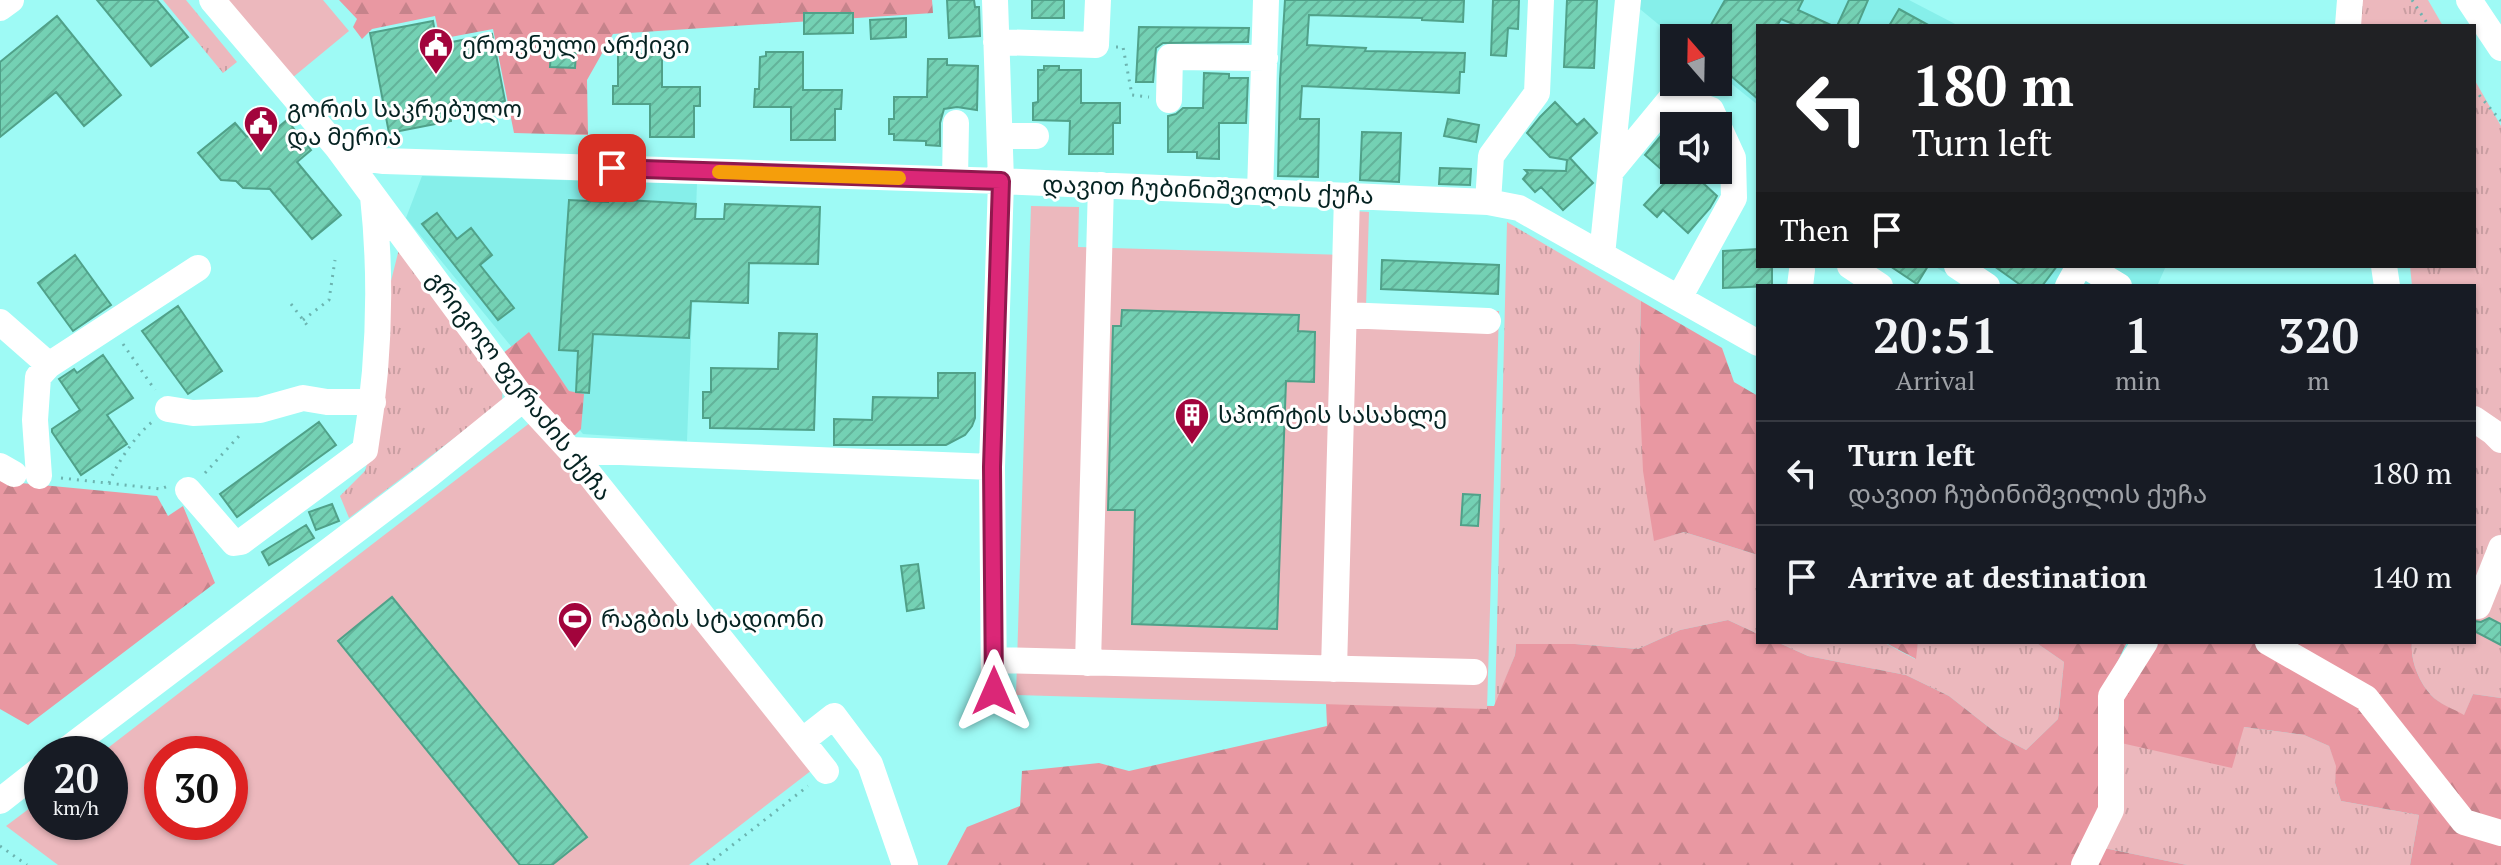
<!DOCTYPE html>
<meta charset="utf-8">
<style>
body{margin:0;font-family:"PT Serif","Noto Sans Georgian",serif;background:#242831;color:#f1f3f6;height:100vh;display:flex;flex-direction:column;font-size:30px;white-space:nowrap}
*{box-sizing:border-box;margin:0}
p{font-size:26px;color:#9ea1a6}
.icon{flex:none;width:44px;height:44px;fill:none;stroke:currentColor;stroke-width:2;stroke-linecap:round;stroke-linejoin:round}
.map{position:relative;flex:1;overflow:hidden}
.side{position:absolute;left:1756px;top:284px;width:720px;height:360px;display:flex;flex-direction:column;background:#171b24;border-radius:0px;box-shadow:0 2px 6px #0004}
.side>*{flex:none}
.top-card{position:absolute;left:1756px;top:24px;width:720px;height:244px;border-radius:0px;box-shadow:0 2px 6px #0004;background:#202124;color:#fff;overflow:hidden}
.needle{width:52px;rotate:340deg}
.fabs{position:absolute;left:1660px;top:24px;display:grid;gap:16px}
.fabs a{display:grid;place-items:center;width:72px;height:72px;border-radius:0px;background:#171b24;box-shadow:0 2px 6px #0004;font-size:40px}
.speed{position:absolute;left:24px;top:736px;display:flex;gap:16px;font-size:40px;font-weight:700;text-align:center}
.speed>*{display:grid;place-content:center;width:104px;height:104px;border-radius:50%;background:#171b24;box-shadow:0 2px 6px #0004;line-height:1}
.speed small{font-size:20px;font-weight:400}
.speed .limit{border:12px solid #d22;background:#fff;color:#111}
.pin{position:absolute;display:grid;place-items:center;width:68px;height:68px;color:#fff;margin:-34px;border-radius:16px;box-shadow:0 4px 12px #0006}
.me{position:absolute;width:88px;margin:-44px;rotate:0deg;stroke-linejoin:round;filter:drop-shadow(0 0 6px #0008)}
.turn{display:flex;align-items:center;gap:28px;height:168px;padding:0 24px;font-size:36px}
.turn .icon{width:104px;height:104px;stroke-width:2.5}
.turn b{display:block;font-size:56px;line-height:68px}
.then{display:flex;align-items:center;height:76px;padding:0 24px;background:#0003;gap:16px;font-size:30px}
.eta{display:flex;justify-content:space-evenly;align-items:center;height:136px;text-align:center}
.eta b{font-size:48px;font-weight:700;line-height:56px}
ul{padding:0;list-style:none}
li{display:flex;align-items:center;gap:24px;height:104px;padding:0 24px;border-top:2px solid #363941}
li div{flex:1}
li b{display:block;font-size:30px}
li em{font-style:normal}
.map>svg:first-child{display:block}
</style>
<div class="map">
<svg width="2501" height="865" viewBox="0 0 2501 865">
<defs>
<pattern id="grass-tufts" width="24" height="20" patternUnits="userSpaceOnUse" patternTransform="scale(2)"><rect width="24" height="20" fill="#ecb8bd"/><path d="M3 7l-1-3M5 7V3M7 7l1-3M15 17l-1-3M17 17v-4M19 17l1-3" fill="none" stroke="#c99ea2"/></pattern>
<pattern id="forest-firs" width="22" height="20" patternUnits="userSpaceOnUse" patternTransform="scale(2)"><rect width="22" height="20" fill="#e998a2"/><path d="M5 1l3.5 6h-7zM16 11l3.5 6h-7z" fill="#c6838b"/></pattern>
<pattern id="building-hatch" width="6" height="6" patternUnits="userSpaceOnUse" patternTransform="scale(2)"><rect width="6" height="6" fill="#74d1b4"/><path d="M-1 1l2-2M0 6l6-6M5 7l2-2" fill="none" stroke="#63b39a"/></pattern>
</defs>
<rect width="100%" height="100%" fill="#9efaf5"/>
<path fill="#86efea" d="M1629 0H1909L1959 26H1758V105L1718 73V38H1675Z
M422 176 697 184 687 441 583 434 406 218Z
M1934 266H2166L2157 286H1966Z"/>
<path fill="url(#grass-tufts)" d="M163 0H186L237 62 223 73Z
M2341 0H2428L2443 26H2349Z
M2474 79 2501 126V698L2473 694 2464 716C2454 710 2439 704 2431 695 2419 682 2410 660 2412 642H2474V286H2412L2410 266H2474Z
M1507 222 1641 301 1639 379 1655 540 1684 532 1758 555V634L1728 620 1680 630 1638 649 1575 644H1516L1515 655 1495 706Z
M401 241 503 379 502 402 349 518 340 496 365 471 381 416 386 301Z
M1777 642H1883L1915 659 1918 642H2035L2064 662 2058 719 2026 750 2000 736 1949 696 1906 675 1808 656Z
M2244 727 2304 735 2329 746 2337 766 2335 783 2341 801 2419 815 2410 865H2187L2104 848 2121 743Z"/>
<path fill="url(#forest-firs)" d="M339 0H932L933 13 613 34 587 80 588 135 514 133 493 29 440 39 435 16 372 29 362 39 353 27 357 19Z
M1641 301 1722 348 1734 382 1758 396V555L1684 532 1654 541 1643 471 1639 379Z
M529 332 569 391 584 394 581 429 575 435 558 433 501 355Z
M0 481 157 496 168 516 183 506 215 583 28 725 0 709Z
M1728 620 1758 634V642H1777L1808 656 1906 675 1949 696 2000 736 2026 750 2058 719 2064 662 2035 642H2127L2105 688 2103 809 2075 865H947L967 827 1020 806 1022 771 1099 763 1129 771 1327 726 1326 703 1494 706 1515 655 1516 644H1575L1638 649 1680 630Z
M1883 642H1918L1916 659 1884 642Z
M2155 642H2412C2410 660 2419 682 2431 695 2439 704 2454 709 2464 715L2473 694 2501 698V865H2410L2419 815 2341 801 2335 783 2336 766 2329 746 2304 735 2244 727 2232 768 2121 743 2119 698Z
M2104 848 2187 865H2096Z"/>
<path fill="#ecb8bd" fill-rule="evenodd" d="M227 0H323L349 31 292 78Z
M1031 206 1079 207 1078 247 1345 255 1354 211 1369 212 1366 307 1499 311 1487 709 1016 695Z
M531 422 812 770 689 865H58L6 826 42 799V822H110V754H100ZM162 754H230V822H162Z"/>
<path fill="url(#building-hatch)" stroke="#50a189" stroke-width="2" d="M97 0H157L188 37 151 66Z
M947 0H974L975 7H979L980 36 949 38Z
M1032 0H1064V18H1032Z
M1285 0H1464L1463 22 1422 20V18L1309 15 1307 45 1366 48 1365 51 1465 53 1464 72H1460L1459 93 1302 86 1300 119H1319L1318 177 1278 176 1280 79Z
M1493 0H1519L1518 29 1508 28 1506 56 1491 55Z
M1567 0H1597L1594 68 1564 67Z
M1725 0H1803L1798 10 1833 26H1798L1781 19 1777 26H1758V99L1731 76 1718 93V54L1726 40 1708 30Z
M1849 0H1868L1857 26H1837Z
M1899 9 1930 26H1889Z
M804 13H853V33L804 34Z
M57 16 121 95 84 126 56 92 0 137V62Z
M906 18V37L871 39 870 20Z
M433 21 437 45 492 34 505 101 450 112 451 121 389 133 370 33Z
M1139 27 1249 28 1248 42 1163 43 1156 48 1153 82H1136Z
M557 40 571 41V53H576L575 68 550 67 551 52H556Z
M624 49H639L640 54H662V87H700V106H694V137H650V104H613V86H618V54H624Z
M766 52H803V90H842L841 109H835V140H791V107H754L755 89H759L760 57 766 56Z
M928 59H947V65L978 66 977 110 957 107 944 109 940 123V146L926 145V141L894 140V134H889V119H894V97H927Z
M1044 66H1059V70H1081V103H1120V123H1113V154H1069L1070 121 1033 120V103L1038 102V70H1044Z
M1204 73 1229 74V78H1248L1246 123H1219V159L1197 158V152H1168V116L1176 114 1183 108H1203Z
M1555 102 1577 125 1584 119 1597 133 1570 158 1593 183 1563 210 1541 187 1535 192 1523 179 1528 173 1525 170 1566 171 1567 160 1550 157 1527 133 1540 117Z
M1448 119 1479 125 1476 142 1444 136Z
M287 120 311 150 297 162 341 215 312 239 270 189 243 188 236 181 221 180 198 153 235 123 246 136 265 138Z
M1674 120V170H1689L1717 196 1710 208 1688 233 1663 210 1657 217 1644 205 1670 177 1645 155Z
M1362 132 1401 133 1399 182 1360 180Z
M1440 168 1471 169 1470 185 1439 184Z
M608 199 696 204 695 219H724L725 204 820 207 818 264 749 263 748 303 691 301 689 338 593 334 589 393 576 392 578 351 559 350 569 200 608 202Z
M437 213 457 239 471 228 492 255 480 265 514 308 498 320 422 224Z
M1758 249V266H1772V286L1723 288V251Z
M75 255 111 305 73 331 38 283Z
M1382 260 1499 265 1498 294 1381 289Z
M1890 266H1928L1917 284Z
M1994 266H2057L2042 286H2022Z
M178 306 222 371 188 394 142 331Z
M1122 310 1299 315 1298 331 1315 332 1314 382 1286 381 1277 629 1132 624 1135 510H1108L1113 326H1121Z
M779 333 817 334 814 430 710 428V418H703V392H711V368L778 369Z
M103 355 133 398 107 415 127 444 81 475 52 432V429L80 410 59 379 74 369 77 373Z
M938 373H975V418L972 426 965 435 946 445H834V419L872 420 873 397 938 398Z
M319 422 336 445 237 517 220 494Z
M1463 494 1480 495 1478 526 1461 525Z
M332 504 339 521 316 530 309 512Z
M306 525 314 538 269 565 262 552Z
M918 564 924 608 907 611 901 566Z
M392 597 587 837 552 865H520L338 641Z
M2489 618 2501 624V645L2474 631V621L2481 622Z"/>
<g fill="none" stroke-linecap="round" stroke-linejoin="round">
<path stroke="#6cb4b0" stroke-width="3" stroke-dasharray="2 6" stroke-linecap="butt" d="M2412 0 2429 26
M1116 47H1123L1132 95 1149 97
M2474 89 2501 121
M291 304 310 329
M303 320 329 300 335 260
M123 344 155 390
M205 473 240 435
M61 478 161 489 168 486
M109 483C117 463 135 436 152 422
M0 846 27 865
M707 865 808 786"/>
<path stroke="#fff" stroke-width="26" d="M212 0 337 147 523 399 570 450 826 771
M2469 0 2501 48
M0 8 11 0
M2348 26 2350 0
M996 42 1096 45 1098 0
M1169 100 1170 57 1265 58
M1000 136H1036
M337 147 369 159 384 161 1001 181 1488 202 1519 208 1758 343
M1612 170 1673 96 1711 110 1733 158 1734 198 1679 298
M955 179 956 123
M1260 192 1266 0
M1488 202 1491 156 1537 93 1541 0
M1602 255 1628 0
M1850 266 1880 286
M1957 266 1987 286
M2086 266 2119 286
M2384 266 2387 286
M1800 286 1802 270
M2068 286 2079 266
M1344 315 1488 321
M0 322 49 365
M168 409 193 413 260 410 303 398 327 402H373
M2474 419 2493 432 2501 440
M570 450 992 467
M0 466 14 474
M39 476 35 420 38 377 49 365 198 268
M188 490 234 543 241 542 365 450C379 367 382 280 373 196
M2478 606 2501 548
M2268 642 2366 698 2464 822 2501 833
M994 660 1474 672
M1088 663 1101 185
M1334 669 1347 196
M994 691 992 467 1001 181 995 0
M802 741 834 716 870 764 905 865
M61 754 429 475 523 399
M0 801 42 768
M2084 865 2111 810V696L2145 642"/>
</g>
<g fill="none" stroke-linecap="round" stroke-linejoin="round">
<g stroke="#8e194d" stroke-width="20">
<path id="route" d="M612 168 1001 181 992 467 994 691"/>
</g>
<use href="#route" stroke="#db2777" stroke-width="14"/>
<path stroke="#f59e0b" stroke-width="14" d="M719 172 899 178"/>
</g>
<defs>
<g id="civic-pin" transform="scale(1.8)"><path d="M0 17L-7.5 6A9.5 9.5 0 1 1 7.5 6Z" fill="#a2043c" stroke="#fff"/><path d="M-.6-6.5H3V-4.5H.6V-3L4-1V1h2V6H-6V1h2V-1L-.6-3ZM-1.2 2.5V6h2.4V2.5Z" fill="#fff"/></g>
<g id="building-pin" transform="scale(1.8)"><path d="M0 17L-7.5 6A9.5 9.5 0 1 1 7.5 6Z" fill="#a2043c" stroke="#fff"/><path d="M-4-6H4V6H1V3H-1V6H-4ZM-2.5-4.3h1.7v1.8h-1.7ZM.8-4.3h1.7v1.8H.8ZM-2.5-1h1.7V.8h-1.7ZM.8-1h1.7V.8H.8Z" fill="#fff"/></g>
<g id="stadium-pin" transform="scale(1.8)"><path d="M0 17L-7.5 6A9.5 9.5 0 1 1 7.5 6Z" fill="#a2043c" stroke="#fff"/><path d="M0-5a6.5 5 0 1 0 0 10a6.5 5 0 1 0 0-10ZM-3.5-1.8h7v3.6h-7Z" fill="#fff"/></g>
</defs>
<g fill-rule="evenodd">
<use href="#civic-pin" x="436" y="45"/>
<use href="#civic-pin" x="261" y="123"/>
<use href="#building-pin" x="1192" y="415"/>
<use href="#stadium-pin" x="575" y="619"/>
</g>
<g text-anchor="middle" stroke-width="6" stroke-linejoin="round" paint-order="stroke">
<g font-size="24" fill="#052322" stroke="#fff" text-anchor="start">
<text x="462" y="53">ეროვნული არქივი</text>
<text x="287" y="117">გორის საკრებულო<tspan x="287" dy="28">და მერია</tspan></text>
<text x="1218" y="423">სპორტის სასახლე</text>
<text x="601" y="627">რაგბის სტადიონი</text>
</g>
<g font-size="24" fill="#052322" stroke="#fff">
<text transform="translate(1208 190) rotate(2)" y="8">დავით ჩუბინიშვილის ქუჩა</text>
<text transform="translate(519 386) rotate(52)" y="8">გრიგოლ ფერაძის ქუჩა</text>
</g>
</g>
</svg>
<div class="fabs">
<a><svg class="needle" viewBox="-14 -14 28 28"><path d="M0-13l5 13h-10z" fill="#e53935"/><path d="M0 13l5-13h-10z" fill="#9ea1a6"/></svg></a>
<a><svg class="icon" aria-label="sound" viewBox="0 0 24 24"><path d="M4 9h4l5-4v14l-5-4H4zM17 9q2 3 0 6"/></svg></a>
</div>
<div class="speed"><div>20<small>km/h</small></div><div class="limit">30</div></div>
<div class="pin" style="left:612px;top:168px;background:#d93025"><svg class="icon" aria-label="arrive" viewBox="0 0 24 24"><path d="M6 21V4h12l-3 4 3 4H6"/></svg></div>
<svg class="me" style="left:994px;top:691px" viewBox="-20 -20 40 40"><path d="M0-17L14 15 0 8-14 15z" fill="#db2777" stroke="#fff" stroke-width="4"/></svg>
<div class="top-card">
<div class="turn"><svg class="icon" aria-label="left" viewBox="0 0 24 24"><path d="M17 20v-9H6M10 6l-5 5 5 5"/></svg><div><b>180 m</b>Turn left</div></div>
<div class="then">Then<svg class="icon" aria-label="arrive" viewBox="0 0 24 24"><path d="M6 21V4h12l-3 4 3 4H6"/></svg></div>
</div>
<section class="side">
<div class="eta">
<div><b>20:51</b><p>Arrival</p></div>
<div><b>1</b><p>min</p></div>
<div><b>320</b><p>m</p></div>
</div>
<ul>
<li><svg class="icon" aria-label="left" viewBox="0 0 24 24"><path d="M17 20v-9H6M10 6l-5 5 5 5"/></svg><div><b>Turn left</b><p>დავით ჩუბინიშვილის ქუჩა</p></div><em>180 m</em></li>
<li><svg class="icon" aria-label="arrive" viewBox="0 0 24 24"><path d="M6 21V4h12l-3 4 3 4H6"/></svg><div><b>Arrive at destination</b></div><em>140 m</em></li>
</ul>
</section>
</div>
